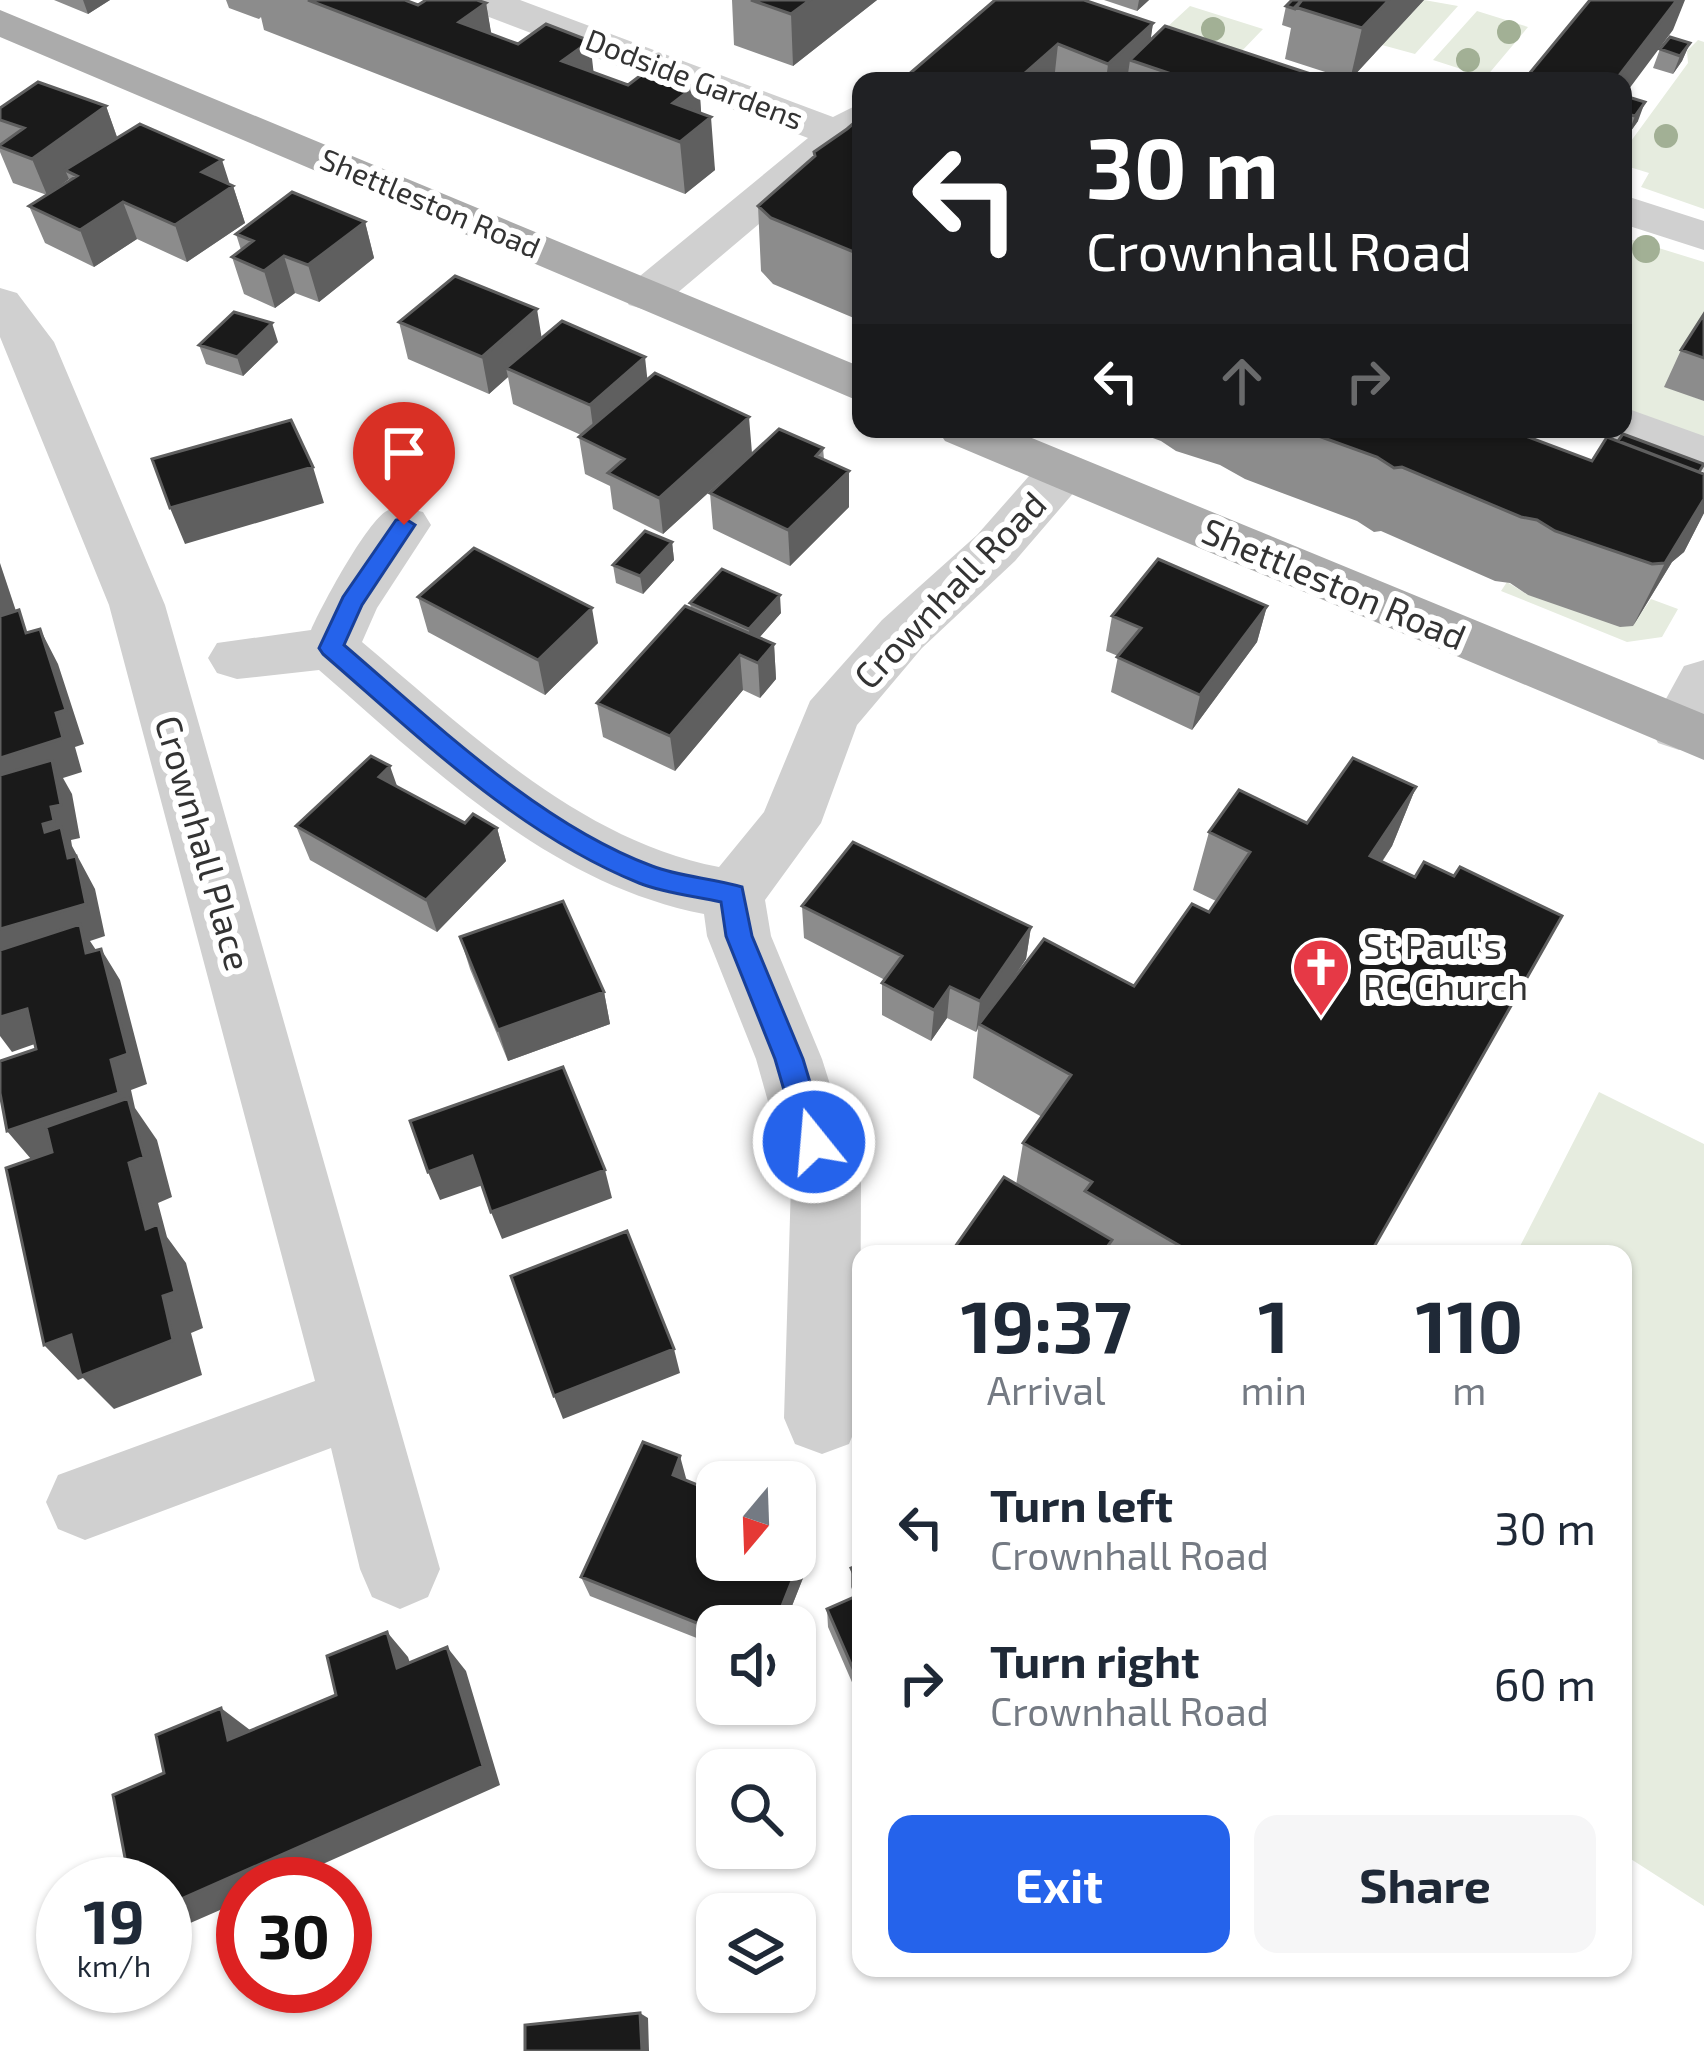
<!DOCTYPE html>
<style>
body{margin:0;font-family:"Exo 2",sans-serif;background:#f6f6f7;color:#1f2937;height:100vh;display:flex;flex-direction:column;font-size:45px;white-space:nowrap}
*{box-sizing:border-box;margin:0}
p{font-size:39px;color:#747a83}
.icon{flex:none;width:66px;height:66px;fill:none;stroke:currentColor;stroke-width:2;stroke-linecap:round;stroke-linejoin:round}
.map{position:relative;flex:1;overflow:hidden}
.sheet{position:absolute;left:852px;top:1245px;width:780px;height:732px;display:flex;flex-direction:column;background:#fff;border-radius:24px;box-shadow:0 3px 9px #0004}
.sheet>*{flex:none}
.top-card{position:absolute;left:852px;top:72px;width:780px;height:366px;border-radius:24px;box-shadow:0 3px 9px #0004;background:#202124;color:#fff;overflow:hidden}
.needle{width:78px;rotate:199deg}
.tools{position:absolute;left:696px;top:1461px;display:grid;gap:24px}
.tools a{display:grid;place-items:center;width:120px;height:120px;border-radius:24px;background:#fff;box-shadow:0 3px 9px #0004;font-size:60px}
.speed{position:absolute;left:36px;top:1857px;display:flex;gap:24px;font-size:60px;font-weight:700;text-align:center}
.speed>*{display:grid;place-content:center;width:156px;height:156px;border-radius:50%;background:#fff;box-shadow:0 3px 9px #0004;line-height:1}
.speed small{font-size:30px;font-weight:400}
.speed .limit{border:18px solid #d22;background:#fff;color:#111}
.pin{position:absolute;display:grid;place-items:center;width:102px;height:102px;color:#fff;margin:-123px -51px;border-radius:50% 50% 50% 0;rotate:-45deg;box-shadow:0 0 12px #0007}
.pin .icon{rotate:45deg}
.me{position:absolute;width:132px;margin:-66px;rotate:343deg;stroke-linejoin:round;filter:drop-shadow(0 0 9px #0008)}
.turn{display:flex;align-items:center;gap:42px;height:252px;padding:0 36px;font-size:54px}
.turn .icon{width:156px;height:156px;stroke-width:2.5}
.turn b{display:block;font-size:84px;line-height:102px}
.lanes{display:flex;align-items:center;height:114px;padding:0 36px;background:#0003;justify-content:center;gap:60px;direction:ltr}
.lanes .off{opacity:.35}
.eta{display:flex;justify-content:space-evenly;align-items:center;height:204px;text-align:center}
.eta b{font-size:72px;font-weight:700;line-height:84px}
.cta{display:flex;gap:24px;margin-top:auto;padding:24px 36px}
.cta a{flex:1;height:138px;border-radius:24px;background:#2563eb;color:#fff;font-size:48px;font-weight:700;line-height:138px;text-align:center}
.cta a+a{background:#f6f6f7;color:#1f2937}
ul{padding:0;list-style:none}
li{display:flex;align-items:center;gap:36px;height:156px;padding:0 36px}
li div{flex:1}
li b{display:block;font-size:45px}
li em{font-style:normal}
.map>svg:first-child{display:block}
</style>
<div class="map">
<svg width="1704" height="2051" viewBox="0 0 1704 2051">
<rect width="100%" height="100%" fill="#fff"/>
<path fill="#e6ecdf" d="M1424 0 1458 6 1415 54 1382 45Z
M1190 6 1263 29 1238 55 1164 30Z
M1477 11 1528 27 1486 77 1433 60Z
M1698 40 1704 42V209L1641 187 1649 173 1623 165V152L1688 63 1687 51Z
M1623 237 1704 262V324L1665 386 1704 401V447L1623 415Z
M1507 582 1528 595 1639 616 1651 599 1678 609 1662 637 1627 642 1501 591Z
M1599 1092 1704 1144V1906L1623 1854V1254H1516Z"/>
<g fill="none" stroke-linecap="round" stroke-linejoin="round">
<path fill="#d0d0d0" fill-rule="evenodd" d="M462 0H520L833 117 861 103V138L663 305 646 310 629 305 622 295 629 285 808 138 468 9Z
M1623 195 1704 221V250L1623 224Z
M0 288 17 293 54 342 165 605 440 1569 428 1597 400 1609 372 1597 360 1569 331 1448 85 1540 58 1529 46 1502 58 1475 315 1381 109 605 0 337Z
M1623 407 1704 436V472L1605 436 1601 429H1623Z
M1063 454 1082 459 1089 471 1082 483 1015 561 922 648 857 725 821 823 765 900 771 936 822 1059 861 1183 860 1418 849 1444 822 1454 795 1444 784 1418 791 1183 756 1059 707 936 704 914C550 884 433 769 319 670L237 679 217 673 208 658 217 643 311 630C322 605 364 527 385 512 397 504 411 509 423 512L431 525 377 608 362 642C468 731 579 840 719 867L764 812 810 701 882 620 977 535 1044 459Z
M1704 660V736L1700 743 1679 750 1658 743 1650 728 1684 666Z"/>
<path fill="#ababab" fill-rule="evenodd" d="M0 10 861 367V402L0 37Z
M937 429H1010L1704 714V760L945 441Z"/>
</g>
<g fill="#a2b095">
<circle cx="1213" cy="29" r="12"/>
<circle cx="1509" cy="32" r="12"/>
<circle cx="1468" cy="60" r="12"/>
<circle cx="1666" cy="136" r="12"/>
<circle cx="1646" cy="249" r="14"/>
</g>
<path fill="#8c8c8c" d="M54 0H110L88 14Z
M226 0H405L418 5 486 3 491 34 594 73 628 85 699 83 701 113 715 170 685 194 264 30 261 17 259 19 229 8Z
M732 0H877L793 66 734 45Z
M1104 0H1149L1137 11Z
M1292 0H1424L1350 80 1285 59 1291 28 1282 25 1286 6Z
M980 11 1153 23 1150 41 1332 81H901Z
M1690 43 1682 61 1673 74 1653 68 1660 49Z
M1623 99 1638 121 1628 135 1623 134Z
M106 106 117 137 233 186 245 223 187 262 137 239 94 267 45 243 29 206 69 181V179L47 195 13 183 0 152V108Z
M861 117V321L773 284 761 271 758 206Z
M365 222 374 258 319 302 295 293 275 308 244 294 232 257 241 250 236 234Z
M1704 314V401L1664 387 1681 350Z
M399 322 542 338 647 380 752 453 663 534 613 509 610 486 585 474 579 437 581 435 513 404 508 377 489 394 408 359Z
M278 342 243 376 206 364 199 345Z
M1128 429H1507L1592 461 1704 474V513L1684 552 1672 562 1633 626 1620 627 1528 595 1510 583 1495 581 1381 531 1374 532 1357 521 1245 479 1220 465 1176 451 1161 441Z
M823 448 824 459 849 471V507L790 566 713 529 710 493Z
M672 542 674 560 643 594 616 583 613 565Z
M418 597 598 643 545 695 428 632Z
M690 603 781 613 759 638 774 644 776 679 760 698 743 690 675 771 603 737 597 703 691 609Z
M1267 606 1257 642 1192 730 1111 692 1118 656 1106 651 1112 616Z
M397 787 465 823 497 828 506 861 437 932 310 860 296 826Z
M1416 787 1392 846 1382 862 1370 1254H950L1016 1185 1023 1143 1042 1117 973 1078 978 1029 976 1032 947 1018 931 1041 882 1015V983L885 980 804 938 802 906 1031 927 1026 959 1011 982 1134 986 1209 912 1216 901 1193 890 1209 832 1307 823Z
M460 937 604 992 610 1024 508 1061 470 969Z
M686 1478 717 1560 803 1553 805 1573 784 1626H717V1646L590 1596 581 1577Z
M861 1564V1703L828 1627 827 1609 855 1596 851 1587V1568Z"/>
<path fill="#5f5f5f" d="M83 0H110L88 14Z
M810 0H877L793 66 791 14Z
M1139 0H1149L1137 11Z
M1389 0H1424L1350 80 1362 28Z
M1677 0H1685L1673 30 1623 97V81H1615Z
M486 3 495 55 459 22Z
M1153 23 1147 66 1130 60 1127 81H1106L1108 64Z
M590 41 596 93 562 61Z
M1690 43 1682 61 1673 74 1680 56Z
M1058 44 1054 81H1016Z
M699 83 702 124 711 117 715 170 685 194 680 142 673 103Z
M1645 102 1638 121 1628 135 1635 116Z
M106 106 119 143 65 170 69 179 47 195 32 159Z
M222 160 231 188 233 186 245 223 187 262 175 225 202 172Z
M123 202 137 239 94 267 80 230Z
M365 222 374 258 319 302 308 265Z
M284 256 295 293 275 308 264 271Z
M537 309 543 346 506 368 508 377 489 394 482 357Z
M272 323 278 342 243 376 237 357Z
M645 357 649 394 595 442 590 405Z
M749 417 752 453 663 534 659 498Z
M313 467 324 503 185 544 170 508Z
M849 471V507L790 566 788 530Z
M1704 499V513L1684 552 1672 562 1633 626 1665 563Z
M672 542 674 560 643 594 640 576Z
M0 563 20 623 0 629Z
M780 595 781 613 750 648 749 629Z
M1267 606 1257 642 1192 730 1200 695Z
M592 608 598 643 545 695 538 660Z
M40 629 58 664 84 744 75 747 82 772 63 778 72 794 80 838 71 840 72 846 95 889 105 936 90 941 100 956 0 968V758L56 713Z
M774 644 776 679 760 698 758 663Z
M740 655 743 690 675 771 670 736Z
M390 766 402 800 379 777Z
M1416 787 1392 846 1347 914 1370 856Z
M497 828 506 861 437 932 426 900Z
M1031 927 1026 959 981 1025 979 1024 976 1032 980 1001Z
M101 949 120 980 147 1084 131 1090 135 1108 157 1140 172 1197 158 1203 167 1237 186 1263 203 1328 191 1333 202 1375 114 1409 83 1378 78 1380 44 1345 31 1159 7 1131 111 1060Z
M950 987 947 1018 931 1041 934 1010Z
M604 992 610 1024 508 1061 498 1030Z
M27 1009 49 1039 12 1052 0 1036V1017Z
M472 1156 483 1185 440 1200 428 1172Z
M605 1170 612 1198 502 1239 491 1212Z
M674 1349 680 1373 563 1419 554 1396Z
M680 1456 686 1478 678 1497 673 1475Z
M803 1553 805 1573 784 1626H774Z
M387 1632 408 1657 419 1691 397 1668Z
M447 1647 466 1671 500 1785 278 1884H243V1900L172 1931 165 1929V1906Z
M221 1708 250 1730 228 1740Z
M640 2013 648 2018 649 2051H642Z"/>
<path fill="#1a1a1a" stroke="#5f5f5f" stroke-width="3" d="M308 0H405L418 5 426 0H477L486 3 459 22 518 44 546 24 590 41 562 61 628 85 653 66 699 83 673 103 711 117 680 142Z
M751 0H810L791 14Z
M995 0H1084L1153 23 1108 64 1058 44 1016 81H901Z
M1292 0H1302L1295 9 1286 6Z
M1302 0H1389L1362 28 1295 7Z
M1590 0H1677L1615 81 1524 80Z
M1165 26 1332 81H1192L1130 60Z
M1670 37 1690 43 1680 56 1660 49Z
M38 82 106 106 32 159 0 147V145L24 128 0 120V108Z
M1625 96 1645 102 1635 116 1623 113V99Z
M861 117V255L771 218 758 206 815 156 814 152 847 129Z
M140 124 222 160 202 172 233 186 175 225 123 202 80 230 29 206 77 176 65 170Z
M292 192 365 222 308 265 284 256 264 271 232 257 253 241 236 234Z
M455 276 537 309 482 357 399 322Z
M234 312 272 323 237 357 199 345Z
M1704 314V358L1681 350Z
M562 321 645 357 590 405 506 368Z
M655 373 749 417 659 498 608 473 624 459 579 437Z
M291 420 313 467 170 508 152 459Z
M779 429 823 448 816 456 849 471 788 530 710 493Z
M1299 429H1507L1592 461 1607 437 1704 474V499L1665 563 1652 564 1555 531 1537 520 1521 517 1402 467 1394 468 1377 457Z
M1623 434 1704 464 1699 472 1618 441Z
M645 531 672 542 640 576 613 565Z
M474 548 592 608 538 660 418 597Z
M1158 559 1267 606 1200 695 1117 657 1141 628 1112 616Z
M722 569 780 595 749 629 690 603Z
M685 606 774 644 758 663 740 655 670 736 597 703Z
M19 610 26 633 40 629 66 710 56 713 63 738 0 758V616Z
M371 756 390 766 379 777 465 823 473 814 497 828 426 900 296 826Z
M1353 758 1416 787 1370 856 1415 877 1424 862 1454 876 1460 867 1562 916 1370 1254H1194L1085 1191 1092 1182 1023 1143 1071 1075 979 1024 1044 939 1134 986 1192 904 1209 912 1250 852 1209 832 1239 790 1307 823Z
M52 760 61 805 51 807 54 821 43 824 45 832 61 827 68 858 76 856 86 904 0 929V775Z
M853 842 1031 927 980 1001 950 987 934 1010 882 983 902 956 802 906Z
M563 901 604 992 498 1030 460 937Z
M80 924 86 953 101 949 128 1054 111 1060 119 1093 7 1131 0 1093V1061L36 1049 27 1009 0 1017V950Z
M563 1067 605 1170 491 1212 472 1156 428 1172 410 1121Z
M128 1098 144 1157 129 1163 146 1229 158 1224 175 1292 163 1296 173 1340 81 1376 71 1335 44 1345 6 1168 52 1152 46 1127Z
M1004 1177 1112 1240 1102 1254H950Z
M627 1231 674 1349 554 1396 511 1276Z
M643 1442 680 1456 673 1475 717 1493V1560H795V1550L803 1553 774 1626H717V1631L581 1577Z
M861 1564V1590L851 1568Z
M861 1594V1687L827 1609Z
M387 1632 397 1668 447 1647 483 1766 165 1906V1884H130L113 1795 164 1773 156 1735 221 1708 228 1740 336 1695 327 1656Z
M640 2013 642 2051H525V2025Z"/>
<path fill="#2563eb" stroke="#184099" stroke-width="3" d="M404 518 415 525 362 605 344 645C434 722 539 824 652 866 680 877 713 878 742 887L752 936 803 1059 828 1142 824 1151 814 1154 804 1151 799 1142 775 1059 726 936 721 902C694 896 664 893 639 883 519 835 419 737 323 654L319 648 343 597 396 520Z"/>
<defs>
<g id="church-pin" transform="scale(3)"><path d="M0 17L-7.5 6A9.5 9.5 0 1 1 7.5 6Z" fill="#e63946" stroke="#fff"/><path d="M-1.2-6h2.4v3.5h3.3v2.4h-3.3V6h-2.4V-.1h-3.3v-2.4h3.3Z" fill="#fff"/></g>
</defs>
<g fill-rule="evenodd">
<use href="#church-pin" x="1321" y="967"/>
</g>
<g text-anchor="middle" stroke-width="12" stroke-linejoin="round" paint-order="stroke">
<g font-size="30" fill="#333" stroke="#fff">
<text transform="translate(694 80) rotate(21)" y="10">Dodside Gardens</text>
<text transform="translate(430 204) rotate(23)" y="10">Shettleston Road</text>
</g>
<g font-size="36" fill="#333" stroke="#fff">
<text transform="translate(1334 584) rotate(23)" y="13">Shettleston Road</text>
<text transform="translate(950 590) rotate(-46)" y="13">Crownhall Road</text>
<text transform="translate(203 843) rotate(74)" y="13">Crownhall Place</text>
</g>
<g font-size="36" fill="#333" stroke="#fff" text-anchor="start">
<text x="1363" y="959">St Paul's<tspan x="1363" dy="41">RC Church</tspan></text>
</g>
</g>
</svg>
<div class="tools">
<a><svg class="needle" viewBox="-14 -14 28 28"><path d="M0-13l5 13h-10z" fill="#e53935"/><path d="M0 13l5-13h-10z" fill="#747a83"/></svg></a>
<a><svg class="icon" aria-label="sound" viewBox="0 0 24 24"><path d="M4 9h4l5-4v14l-5-4H4zM17 9q2 3 0 6"/></svg></a>
<a><svg class="icon" aria-label="search" viewBox="0 0 24 24"><circle cx="10" cy="10" r="6"/><path d="M15 15l6 6"/></svg></a>
<a><svg class="icon" aria-label="layers" viewBox="0 0 24 24"><path d="M12 4l9 5-9 5-9-5zM3 14l9 5 9-5"/></svg></a>
</div>
<div class="speed"><div>19<small>km/h</small></div><div class="limit">30</div></div>
<div class="pin" style="left:404px;top:525px;background:#d93025"><svg class="icon" aria-label="arrive" viewBox="0 0 24 24"><path d="M6 21V4h12l-3 4 3 4H6"/></svg></div>
<svg class="me" style="left:814px;top:1142px" viewBox="-20 -20 40 40"><circle r="17" fill="#2563eb" stroke="#fff" stroke-width="3"/><path d="M0-11L8 9 0 5-8 9z" fill="#fff"/></svg>
<div class="top-card">
<div class="turn"><svg class="icon" aria-label="left" viewBox="0 0 24 24"><path d="M17 20v-9H6M10 6l-5 5 5 5"/></svg><div><b>30 m</b>Crownhall Road</div></div>
<div class="lanes"><svg class="icon" aria-label="left" viewBox="0 0 24 24"><path d="M17 20v-9H6M10 6l-5 5 5 5"/></svg><svg class="icon off" aria-label="ahead" viewBox="0 0 24 24"><path d="M12 20V5M6 11l6-6 6 6"/></svg><svg class="icon off" aria-label="right" viewBox="0 0 24 24"><path d="M7 20v-9h11M14 6l5 5-5 5"/></svg></div>
</div>
<section class="sheet">
<div class="eta">
<div><b>19:37</b><p>Arrival</p></div>
<div><b>1</b><p>min</p></div>
<div><b>110</b><p>m</p></div>
</div>
<ul>
<li><svg class="icon" aria-label="left" viewBox="0 0 24 24"><path d="M17 20v-9H6M10 6l-5 5 5 5"/></svg><div><b>Turn left</b><p>Crownhall Road</p></div><em>30 m</em></li>
<li><svg class="icon" aria-label="right" viewBox="0 0 24 24"><path d="M7 20v-9h11M14 6l5 5-5 5"/></svg><div><b>Turn right</b><p>Crownhall Road</p></div><em>60 m</em></li>
</ul>
<div class="cta"><a>Exit</a><a>Share</a></div>
</section>
</div>
